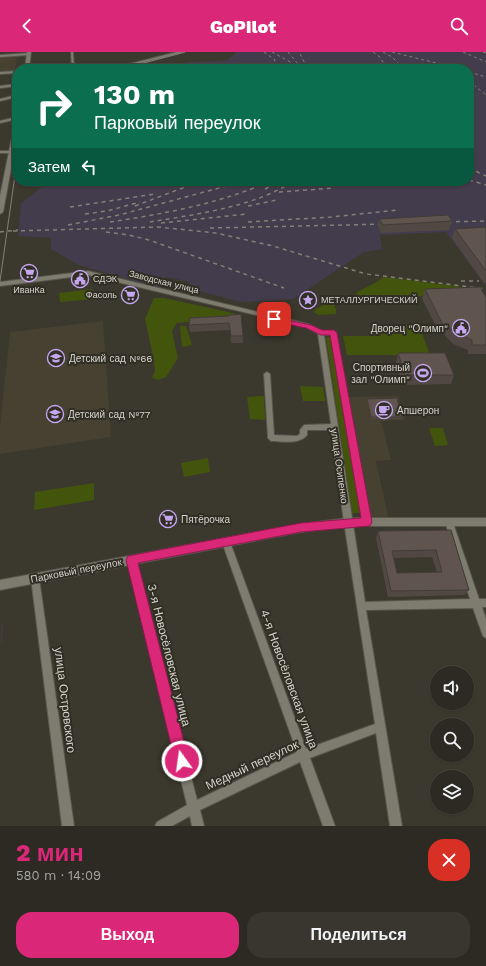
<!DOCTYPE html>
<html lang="ru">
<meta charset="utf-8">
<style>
body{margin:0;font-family:"Work Sans",sans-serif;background:#38362f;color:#f1f3f6;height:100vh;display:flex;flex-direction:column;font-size:15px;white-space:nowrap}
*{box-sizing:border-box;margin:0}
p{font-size:13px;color:#a6a7a5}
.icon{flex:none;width:22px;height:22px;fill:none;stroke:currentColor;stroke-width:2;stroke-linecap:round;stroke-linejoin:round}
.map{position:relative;height:774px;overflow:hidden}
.details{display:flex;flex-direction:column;background:#2c2a22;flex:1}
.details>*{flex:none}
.top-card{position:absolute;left:12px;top:12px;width:462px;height:122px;border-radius:16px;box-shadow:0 1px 3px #0004,0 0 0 1px #484640;background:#0b6e4f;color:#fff;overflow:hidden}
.tools{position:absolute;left:430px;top:614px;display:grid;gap:8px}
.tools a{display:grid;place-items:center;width:44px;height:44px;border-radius:50%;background:#2c2a22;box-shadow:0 1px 3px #0004,0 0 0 1px #484640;font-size:20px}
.pin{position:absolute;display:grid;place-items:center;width:34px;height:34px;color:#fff;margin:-17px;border-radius:8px;box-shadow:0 2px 6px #0006}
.me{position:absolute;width:44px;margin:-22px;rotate:346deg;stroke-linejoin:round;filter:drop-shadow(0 0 3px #0008)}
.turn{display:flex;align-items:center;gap:14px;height:84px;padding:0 16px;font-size:18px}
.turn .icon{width:52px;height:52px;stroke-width:2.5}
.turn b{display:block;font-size:28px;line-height:34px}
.then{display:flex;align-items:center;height:38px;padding:0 16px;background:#0003;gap:8px;font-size:15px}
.round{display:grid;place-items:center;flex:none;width:42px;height:42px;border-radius:16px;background:#38362f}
.summary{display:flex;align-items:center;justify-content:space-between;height:68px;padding:0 16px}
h1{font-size:24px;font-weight:800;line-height:30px;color:#db2777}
.primary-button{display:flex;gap:8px;margin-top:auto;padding:8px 16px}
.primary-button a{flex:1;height:46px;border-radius:16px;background:#db2777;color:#fff;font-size:16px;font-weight:800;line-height:46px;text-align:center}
.primary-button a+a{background:#38362f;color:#f1f3f6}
header{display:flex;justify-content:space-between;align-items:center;height:52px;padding:0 16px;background:#db2777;color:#fff;font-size:18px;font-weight:800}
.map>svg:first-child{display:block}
</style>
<header><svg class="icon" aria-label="back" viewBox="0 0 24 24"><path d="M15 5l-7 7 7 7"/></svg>GoPilot<svg class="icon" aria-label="search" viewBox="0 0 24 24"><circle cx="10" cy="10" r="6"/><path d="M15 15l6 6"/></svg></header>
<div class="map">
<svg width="486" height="774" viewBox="0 0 486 774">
<rect width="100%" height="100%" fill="#3b382d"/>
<path fill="#464130" d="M17 4 15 19H0V5Z
M103 269 111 385 0 402V373L10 280Z
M398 344 405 368 381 369 391 408 376 409 389 468H369L347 345Z"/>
<path fill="#433c4d" d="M236 0H486V234L446 180 380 183 382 197 364 200 293 247 241 250 187 236 190 230 166 225 159 236 78 213 51 197V186L18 184 21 151 50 129H469V17H189L188 10 226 9 236 1Z"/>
<path fill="#43550c" d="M384 225 464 235 465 241 424 243 405 250H389L387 254 377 246 357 245V240L373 232Z
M92 237 93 247 60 250 59 241Z
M154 246H164L237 262 235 265 177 271 172 279 178 306 166 325 158 328 152 326 155 319 154 309 145 267Z
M330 249 334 251 336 258V262L318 263 314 260 316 257Z
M379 273H419L430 303H347L343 284H381Z
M180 274H186L192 293 182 295Z
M326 285H332L361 461H352Z
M300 334 323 335 325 349H303Z
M264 344 265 368 250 367 247 345Z
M429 376H443L448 393 435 394Z
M208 406 210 420 184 425 181 411Z
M94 431V448L34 458 35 440Z"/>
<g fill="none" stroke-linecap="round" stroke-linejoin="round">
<g stroke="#58554c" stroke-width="2">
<path id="minor" d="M71 0H73L74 17H72Z
M30 1 29 3 0 5V3Z
M17 19V21L0 22V20Z
M17 32V34L0 36V34Z
M17 43V45L0 49V47Z
M17 65V67L0 71V69Z
M0 99H11L13 100 11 101H0Z
M88 219 308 272 322 279 336 280 371 470 370 472 367 473 364 472 363 470 331 283H324L365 550 470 547 445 470 446 468 449 467 452 468 479 547H486V555H482L486 567V586L483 584 473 556 366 558 402 774H390L376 681 310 706 335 774H323L300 710 200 758 204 774H192L190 764 172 774H155L157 770 187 753 128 508 129 505 132 504 135 505 136 508 197 748 297 700 222 490 223 487 226 486 229 487 230 490 306 697 375 672 344 470 331 378H308L307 379V383C299 393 283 389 271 389L268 386 264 322 267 320 270 322 274 383 297 384 300 382V378L304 373 331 372 318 282 306 275 88 223 0 234V230Z
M35 522 38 523 39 526 74 774H62L31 526 32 523Z"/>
</g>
<g stroke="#58554c" stroke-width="2">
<path id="tertiary" d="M348 466H486V474H348L301 480 0 538V528L301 472Z"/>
</g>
<g stroke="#58554c" stroke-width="2">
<path id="secondary" d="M27 0H31L29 17H25Z
M177 0H184L117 17H110Z
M17 69V84L3 160 0 162V144L15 70Z"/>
</g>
<use href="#minor" fill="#7e7b6f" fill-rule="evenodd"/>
<use href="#tertiary" fill="#7e7b6f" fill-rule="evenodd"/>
<use href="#secondary" fill="#7e7b6f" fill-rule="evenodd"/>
<path stroke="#828077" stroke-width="1" d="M121 17 185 0
M13 113 17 92
M0 229 17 109"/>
<path stroke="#828077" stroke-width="1" stroke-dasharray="3 3" stroke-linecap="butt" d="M264 0 275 8 269 17
M272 0 303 17
M288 0 298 12
M373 0 380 5 387 17
M383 0 392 5 404 17
M392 0 460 17
M463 0 486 10
M483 0 486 1
M300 2 308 17
M469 20 486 25
M469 29 486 43
M469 44 475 49"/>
<path stroke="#828077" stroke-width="1.5" stroke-dasharray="4 4" stroke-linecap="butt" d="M469 116 486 124
M469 128 486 133
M195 133 215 129
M265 137 281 129
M279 140 334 136
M135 154 201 129
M248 154 277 148
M70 155 155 142
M85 162 107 159 140 150
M110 170C164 162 221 151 271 129
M150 170C197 162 254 155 294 129
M248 170 331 165 398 158
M440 170 486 169
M161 171 247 162
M68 173 119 163 245 129
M210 176 390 172
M13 179 158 175 216 181 273 194 366 222 486 237
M0 180 18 178
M106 180 129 183 149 188 284 236
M461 229H479"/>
</g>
<path fill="#524843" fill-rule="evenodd" d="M379 167 452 169 449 178 381 181 378 175Z
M486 175V231H484L452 186 455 177Z
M425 237 486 245V302H468V298L453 292 444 282H440L422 247Z
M229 264 243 284V291H231L230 278 190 280 189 273Z
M398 301 454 323 451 332 403 333 396 311Z
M367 347 402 365 401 367H371L367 349Z
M451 478 469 538 465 543 388 545 376 486 378 479ZM432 505 437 520 397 521 394 506Z"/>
<path fill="#423b37" d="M1 570 4 574 2 591 0 589Z"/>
<path fill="#5f544e" stroke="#423b37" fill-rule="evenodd" d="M448 163 452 169 383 173 379 167Z
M486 175V219L455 177Z
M480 235 486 245V293H472V288L457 282 447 273H443L425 237Z
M241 262 243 284H231L229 271 189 273 190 266 229 264V263Z
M398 301H445L454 323H405Z
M397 346 402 365H371L367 347Z
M451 478 469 538 391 539 378 479ZM436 498 442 520 397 521 392 499Z"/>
<path fill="#db2777" stroke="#8e194d" d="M274 265 311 273 322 278H334L337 281 372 470 370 474 301 480 138 511 189 709 187 714 182 716 177 714 175 709 126 508 128 504 301 471 361 466 330 283H321L306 276 271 269V266Z"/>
<defs>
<g id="supermarket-ring" transform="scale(0.9)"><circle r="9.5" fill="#312e24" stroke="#c5a7f1" stroke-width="1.5"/><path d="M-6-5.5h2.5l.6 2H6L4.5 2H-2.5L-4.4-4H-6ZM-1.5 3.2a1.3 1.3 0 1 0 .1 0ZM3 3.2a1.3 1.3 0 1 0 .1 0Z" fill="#c5a7f1"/></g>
<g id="civic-ring" transform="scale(0.9)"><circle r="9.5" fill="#312e24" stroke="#c5a7f1" stroke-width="1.5"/><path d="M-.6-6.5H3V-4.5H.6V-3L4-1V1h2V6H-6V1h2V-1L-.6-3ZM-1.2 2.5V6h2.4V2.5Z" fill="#c5a7f1"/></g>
<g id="sight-ring" transform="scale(0.9)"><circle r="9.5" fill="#312e24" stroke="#c5a7f1" stroke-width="1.5"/><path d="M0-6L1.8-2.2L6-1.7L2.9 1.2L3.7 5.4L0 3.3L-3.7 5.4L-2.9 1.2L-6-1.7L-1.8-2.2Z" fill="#c5a7f1"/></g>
<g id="school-ring" transform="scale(0.9)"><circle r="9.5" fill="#312e24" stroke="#c5a7f1" stroke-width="1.5"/><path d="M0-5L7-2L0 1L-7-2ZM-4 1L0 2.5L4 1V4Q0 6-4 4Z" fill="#c5a7f1"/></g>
<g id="stadium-ring" transform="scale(0.9)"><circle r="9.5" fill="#312e24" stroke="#c5a7f1" stroke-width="1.5"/><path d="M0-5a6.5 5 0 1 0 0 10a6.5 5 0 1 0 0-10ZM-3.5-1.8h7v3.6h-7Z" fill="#c5a7f1"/></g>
<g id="cafe-ring" transform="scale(0.9)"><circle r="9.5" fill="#312e24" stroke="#c5a7f1" stroke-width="1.5"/><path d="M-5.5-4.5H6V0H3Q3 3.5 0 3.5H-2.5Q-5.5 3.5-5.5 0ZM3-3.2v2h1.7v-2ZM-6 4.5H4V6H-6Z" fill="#c5a7f1"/></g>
</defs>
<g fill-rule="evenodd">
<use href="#supermarket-ring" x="29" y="221"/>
<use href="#civic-ring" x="80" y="227"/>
<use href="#supermarket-ring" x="130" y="243"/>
<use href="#sight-ring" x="308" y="248"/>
<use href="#civic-ring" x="461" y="276"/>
<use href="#school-ring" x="56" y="306"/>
<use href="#stadium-ring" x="423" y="321"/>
<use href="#cafe-ring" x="384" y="358"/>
<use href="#school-ring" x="55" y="362"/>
<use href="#supermarket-ring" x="168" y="467"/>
</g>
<g text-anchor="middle" stroke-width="4" stroke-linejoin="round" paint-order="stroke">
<g font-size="9" fill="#d5d3cd" stroke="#312e24" text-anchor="start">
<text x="93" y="230">СДЭК</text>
<text x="29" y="241" text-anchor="middle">ИванКа</text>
<text x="117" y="246" text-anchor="end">Фасоль</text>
<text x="321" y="251">МЕТАЛЛУРГИЧЕСКИЙ</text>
</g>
<g font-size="9" fill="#d5d3cd" stroke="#312e24">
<text transform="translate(164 230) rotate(14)" y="3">Заводская улица</text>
</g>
<g font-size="10" fill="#d5d3cd" stroke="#312e24" text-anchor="start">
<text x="448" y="280" text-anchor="end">Дворец "Олимп"</text>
<text x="69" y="310">Детский сад №66</text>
<text x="410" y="319" text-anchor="end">Спортивный<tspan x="410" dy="12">зал "Олимп"</tspan></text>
<text x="397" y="362">Апшерон</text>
<text x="68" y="366">Детский сад №77</text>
<text x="181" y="471">Пятёрочка</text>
</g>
<g font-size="10" fill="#d5d3cd" stroke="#312e24">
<text transform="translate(340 414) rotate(82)" y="4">улица Осипенко</text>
<text transform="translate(76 518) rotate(-11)" y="4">Парковый переулок</text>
</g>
<g font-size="12" fill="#d5d3cd" stroke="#312e24">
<text transform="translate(169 603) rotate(76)" y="4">3-я Новосёловская улица</text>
<text transform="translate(289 627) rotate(70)" y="4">4-я Новосёловская улица</text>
<text transform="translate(65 648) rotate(83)" y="4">улица Островского</text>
<text transform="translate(252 713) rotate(-25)" y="4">Медный переулок</text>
</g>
</g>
</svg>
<div class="tools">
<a><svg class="icon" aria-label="sound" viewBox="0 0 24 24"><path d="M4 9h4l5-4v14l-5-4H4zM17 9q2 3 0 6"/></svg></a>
<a><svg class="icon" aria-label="search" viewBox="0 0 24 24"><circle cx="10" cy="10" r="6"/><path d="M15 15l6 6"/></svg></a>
<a><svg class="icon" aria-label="layers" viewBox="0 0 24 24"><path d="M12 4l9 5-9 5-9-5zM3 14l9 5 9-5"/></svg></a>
</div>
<div class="pin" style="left:274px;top:267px;background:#d93025"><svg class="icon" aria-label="arrive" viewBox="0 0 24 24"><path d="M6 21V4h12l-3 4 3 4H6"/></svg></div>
<svg class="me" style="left:182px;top:709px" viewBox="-20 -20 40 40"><circle r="17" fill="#db2777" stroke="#fff" stroke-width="3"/><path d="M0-11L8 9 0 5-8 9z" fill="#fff"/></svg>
<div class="top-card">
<div class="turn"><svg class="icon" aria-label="right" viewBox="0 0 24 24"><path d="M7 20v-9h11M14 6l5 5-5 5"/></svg><div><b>130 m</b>Парковый переулок</div></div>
<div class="then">Затем<svg class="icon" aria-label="left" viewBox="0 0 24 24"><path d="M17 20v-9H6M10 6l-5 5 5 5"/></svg></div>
</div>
</div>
<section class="details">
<div class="summary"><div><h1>2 мин</h1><p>580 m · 14:09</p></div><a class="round" style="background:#d93025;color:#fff"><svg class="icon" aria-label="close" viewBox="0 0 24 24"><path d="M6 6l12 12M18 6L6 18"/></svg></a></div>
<div class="primary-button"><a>Выход</a><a>Поделиться</a></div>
</section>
